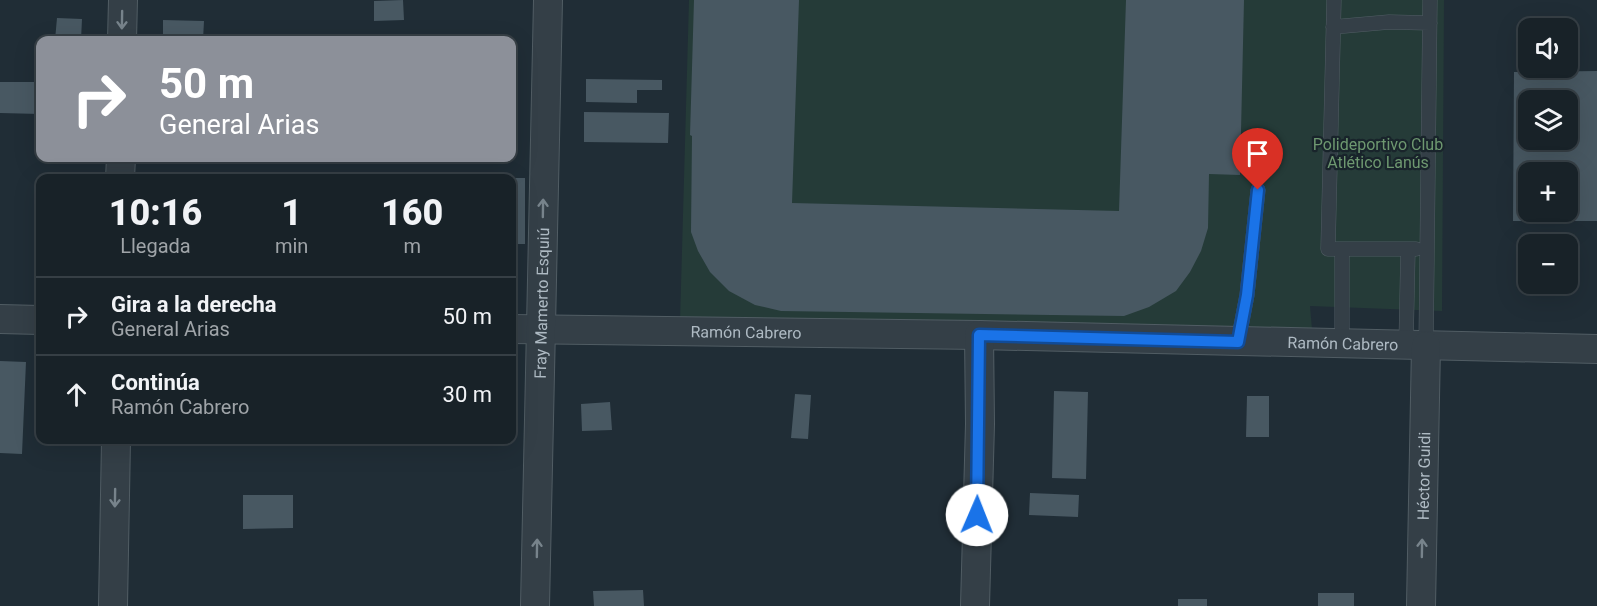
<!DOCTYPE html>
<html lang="es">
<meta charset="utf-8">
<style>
body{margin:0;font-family:Roboto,sans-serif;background:#212a30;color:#f1f3f6;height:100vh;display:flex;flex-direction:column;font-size:22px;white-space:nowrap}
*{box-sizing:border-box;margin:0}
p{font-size:20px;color:#9fa4a8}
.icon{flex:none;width:33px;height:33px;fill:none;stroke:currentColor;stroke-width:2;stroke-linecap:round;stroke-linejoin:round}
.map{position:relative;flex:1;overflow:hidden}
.sheet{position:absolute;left:36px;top:174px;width:480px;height:270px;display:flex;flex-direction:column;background:#182228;border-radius:12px;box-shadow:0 6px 24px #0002,0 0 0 2px #363f45}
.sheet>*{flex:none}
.hud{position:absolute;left:36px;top:36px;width:480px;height:126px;border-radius:12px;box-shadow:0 6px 24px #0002,0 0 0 2px #363f45;background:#8c9099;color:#fff;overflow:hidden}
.buttons{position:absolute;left:1518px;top:18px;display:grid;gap:12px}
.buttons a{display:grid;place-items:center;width:60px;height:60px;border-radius:12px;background:#182228;box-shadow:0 6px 24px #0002,0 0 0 2px #363f45;font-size:30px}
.pin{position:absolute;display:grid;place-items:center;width:51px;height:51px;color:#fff;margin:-62px -26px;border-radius:50% 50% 50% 0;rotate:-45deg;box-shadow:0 0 6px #0007}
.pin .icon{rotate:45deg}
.me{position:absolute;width:66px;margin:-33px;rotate:1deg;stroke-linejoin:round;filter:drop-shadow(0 0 4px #0008)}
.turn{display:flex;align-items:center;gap:21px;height:126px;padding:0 24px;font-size:27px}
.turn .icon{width:78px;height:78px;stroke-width:2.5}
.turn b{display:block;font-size:42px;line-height:51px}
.eta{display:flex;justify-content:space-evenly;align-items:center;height:102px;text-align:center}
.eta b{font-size:36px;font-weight:800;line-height:42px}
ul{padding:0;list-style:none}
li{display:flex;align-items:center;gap:18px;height:78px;padding:0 24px;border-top:2px solid #363f45}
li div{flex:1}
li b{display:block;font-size:22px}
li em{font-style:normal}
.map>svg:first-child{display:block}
</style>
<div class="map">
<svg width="1597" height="606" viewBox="0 0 1597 606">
<rect width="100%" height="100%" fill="#202d36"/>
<path fill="#253b38" d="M689 0H1444L1442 311 1310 306 1312 329 680 322Z"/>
<path fill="#485862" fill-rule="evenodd" d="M403 0 404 20 374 21V1Z
M694 0H799L792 203 1119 211 1126 0H1244L1240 175 1209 174 1208 228 1201 251 1190 272 1176 291 1149 307 1124 316 781 311 755 305 729 291 710 272 698 251 691 232 692 136 690 135Z
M57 18 82 19 81 40H55Z
M163 20 204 21 203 40H163Z
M1597 71V221H1513L1514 72ZM1528 100H1568V140H1528ZM1528 172H1568V212H1528Z
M586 79 662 80V90H637V103L586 102Z
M0 82H40V114L0 113Z
M584 112 669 113 668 143 584 142Z
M512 178H525V244H512Z
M0 361 26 362 22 454 0 453Z
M1054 391 1088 392 1086 479 1052 478Z
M795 394 811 395 808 439 791 438Z
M1247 396H1269V437H1246Z
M610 402 612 430 582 431 581 404Z
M1030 493 1079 495 1078 517 1029 515Z
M243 495H293V528L243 529Z
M643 590 644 606H594L593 591Z
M1318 593H1354V606H1318Z
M1178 599H1207V606H1178Z"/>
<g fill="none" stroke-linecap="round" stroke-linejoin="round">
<g stroke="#515d64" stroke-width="15">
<path id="lane" d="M1334 0 1328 249H1342V344
M1333 27 1389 22 1430 23
M1342 249H1416
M1238 342 1247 295 1258 190
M1406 345 1408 249
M1426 346 1430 0"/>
</g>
<g stroke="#515d64" stroke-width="30">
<g id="street">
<path d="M122 40 123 0"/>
<path d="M120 178 121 158"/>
<path d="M0 319 40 320"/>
<path id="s1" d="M512 329 979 335 1597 349"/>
<path d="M113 606 116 440"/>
<path id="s2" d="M535 606 548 0"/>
<path d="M975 606 980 424 979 335"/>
<path id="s3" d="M1421 606 1426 346"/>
</g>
</g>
<use href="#lane" stroke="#343f47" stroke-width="14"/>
<use href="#street" stroke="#343f47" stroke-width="28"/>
</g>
<defs><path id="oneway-shaft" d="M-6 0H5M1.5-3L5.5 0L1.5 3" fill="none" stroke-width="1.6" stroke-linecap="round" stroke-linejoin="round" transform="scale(1.5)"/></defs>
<g stroke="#77838b">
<use href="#oneway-shaft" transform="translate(122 20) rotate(91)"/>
<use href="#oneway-shaft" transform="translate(543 208) rotate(-89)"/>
<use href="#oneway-shaft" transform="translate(115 498) rotate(91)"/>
<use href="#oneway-shaft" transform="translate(537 548) rotate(-89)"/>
<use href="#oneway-shaft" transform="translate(1422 548) rotate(-89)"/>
</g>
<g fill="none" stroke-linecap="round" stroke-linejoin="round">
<g stroke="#114b97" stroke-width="15">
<path id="route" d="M977 515 979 335 1238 342 1247 295 1258 190"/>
</g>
<use href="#route" stroke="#1a73e8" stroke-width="10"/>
</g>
<g text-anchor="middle" stroke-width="4.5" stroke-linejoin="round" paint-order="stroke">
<g font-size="16" fill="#6e9870" stroke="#19242b">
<text x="1378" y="150">Polideportivo Club<tspan x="1378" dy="18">Atlético Lanús</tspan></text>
</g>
<g font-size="16" fill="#aebac3" stroke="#19242b">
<text dy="6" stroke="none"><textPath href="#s2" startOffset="303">Fray Mamerto Esquiú</textPath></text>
<text dy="6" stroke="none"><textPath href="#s1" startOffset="234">Ramón Cabrero</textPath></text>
<text dy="6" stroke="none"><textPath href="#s1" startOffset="831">Ramón Cabrero</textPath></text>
<text dy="6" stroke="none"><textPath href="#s3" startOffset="130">Héctor Guidi</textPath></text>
</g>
</g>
</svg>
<div class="buttons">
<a><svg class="icon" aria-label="sound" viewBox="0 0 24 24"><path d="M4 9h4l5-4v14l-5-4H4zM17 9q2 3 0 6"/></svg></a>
<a><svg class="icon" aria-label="layers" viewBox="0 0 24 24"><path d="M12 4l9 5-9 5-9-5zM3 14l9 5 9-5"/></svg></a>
<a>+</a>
<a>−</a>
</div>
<div class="pin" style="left:1258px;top:190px;background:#d93025"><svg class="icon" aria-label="arrive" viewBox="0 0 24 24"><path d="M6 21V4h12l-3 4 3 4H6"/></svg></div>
<svg class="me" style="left:977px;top:515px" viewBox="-20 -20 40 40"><circle r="19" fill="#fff"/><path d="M0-13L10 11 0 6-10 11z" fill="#1a73e8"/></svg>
<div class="hud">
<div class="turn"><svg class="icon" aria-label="right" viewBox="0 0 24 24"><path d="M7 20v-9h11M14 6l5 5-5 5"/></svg><div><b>50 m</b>General Arias</div></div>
</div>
<section class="sheet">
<div class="eta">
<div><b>10:16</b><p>Llegada</p></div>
<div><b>1</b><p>min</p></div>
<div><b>160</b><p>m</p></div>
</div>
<ul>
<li><svg class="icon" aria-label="right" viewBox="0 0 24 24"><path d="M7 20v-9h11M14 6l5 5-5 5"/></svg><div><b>Gira a la derecha</b><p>General Arias</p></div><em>50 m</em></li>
<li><svg class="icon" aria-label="ahead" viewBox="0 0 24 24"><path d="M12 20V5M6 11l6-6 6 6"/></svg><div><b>Continúa</b><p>Ramón Cabrero</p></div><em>30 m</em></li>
</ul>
</section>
</div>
